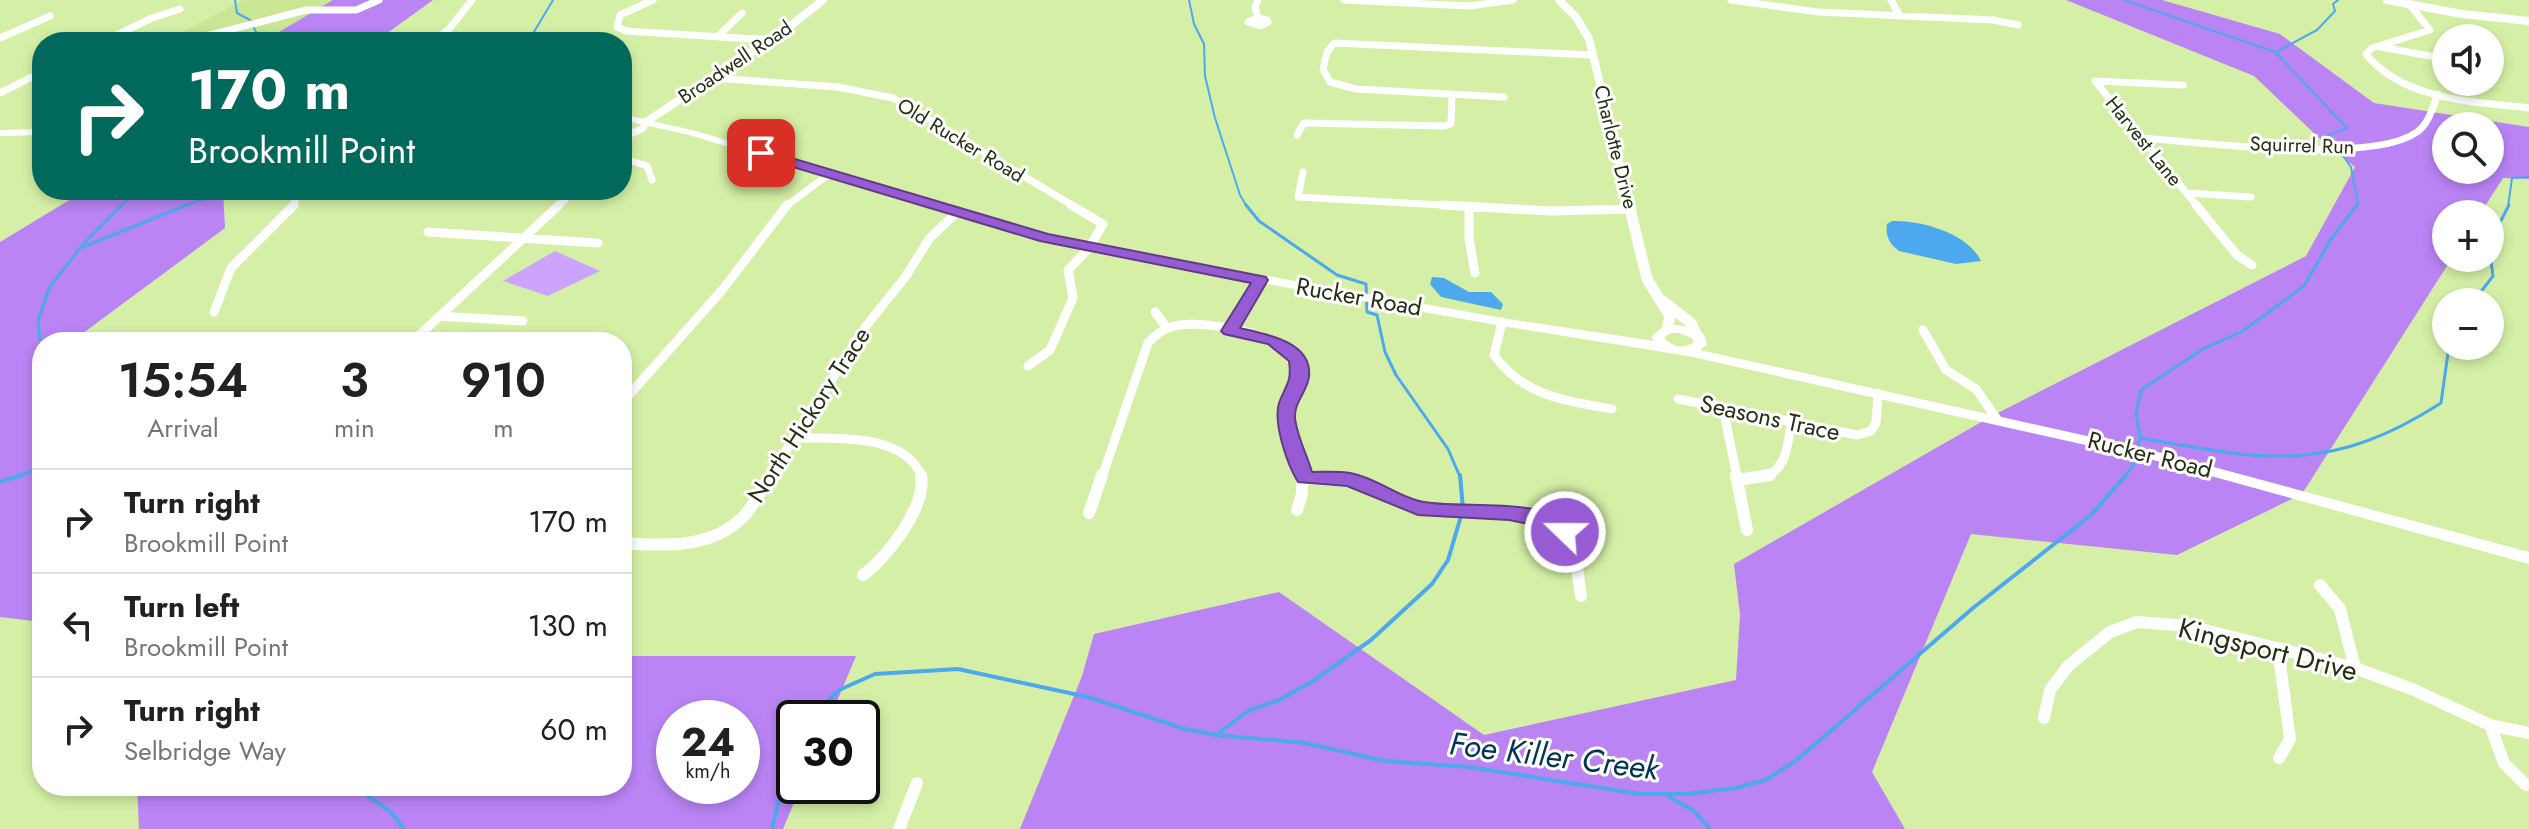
<!DOCTYPE html>
<meta charset="utf-8">
<style>
body{margin:0;font-family:Jost,sans-serif;background:#f2f2f2;color:#202124;height:100vh;display:flex;flex-direction:column;font-size:30px;white-space:nowrap}
*{box-sizing:border-box;margin:0}
p{font-size:26px;color:#757577}
.icon{flex:none;width:44px;height:44px;fill:none;stroke:currentColor;stroke-width:2;stroke-linecap:round;stroke-linejoin:round}
.map{position:relative;flex:1;overflow:hidden}
.side{position:absolute;left:32px;top:332px;width:600px;height:464px;display:flex;flex-direction:column;background:#fff;border-radius:32px;box-shadow:0 4px 12px #0003}
.side>*{flex:none}
.guide{position:absolute;left:32px;top:32px;width:600px;height:168px;border-radius:32px;box-shadow:0 4px 12px #0003;background:#00695c;color:#fff;overflow:hidden}
.controls{position:absolute;left:2432px;top:24px;display:grid;gap:16px}
.controls a{display:grid;place-items:center;width:72px;height:72px;border-radius:50%;background:#fff;box-shadow:0 4px 12px #0003;font-size:40px}
.speed{position:absolute;left:656px;top:700px;display:flex;gap:16px;font-size:40px;font-weight:700;text-align:center}
.speed>*{display:grid;place-content:center;width:104px;height:104px;border-radius:50%;background:#fff;box-shadow:0 4px 12px #0003;line-height:1}
.speed small{font-size:20px;font-weight:400}
.speed .limit{border:4px solid #111;border-radius:12px;background:#fff;color:#111}
.pin{position:absolute;display:grid;place-items:center;width:68px;height:68px;color:#fff;margin:-34px;border-radius:16px;box-shadow:0 4px 12px #0006}
.me{position:absolute;width:88px;margin:-44px;rotate:292deg;stroke-linejoin:round;filter:drop-shadow(0 0 6px #0008)}
.turn{display:flex;align-items:center;gap:28px;height:168px;padding:0 24px;font-size:36px}
.turn .icon{width:104px;height:104px;stroke-width:2.5}
.turn b{display:block;font-size:56px;line-height:68px}
.eta{display:flex;justify-content:space-evenly;align-items:center;height:136px;text-align:center}
.eta b{font-size:48px;font-weight:600;line-height:56px}
ul{padding:0;list-style:none}
li{display:flex;align-items:center;gap:24px;height:104px;padding:0 24px;border-top:2px solid #e0e0e0}
li div{flex:1}
li b{display:block;font-size:30px}
li em{font-style:normal}
.map>svg:first-child{display:block}
</style>
<div class="map">
<svg width="2529" height="829" viewBox="0 0 2529 829">
<rect width="100%" height="100%" fill="#d5f0a6"/>
<path fill="#cae695" d="M244 0H333L262 42H163Z"/>
<path fill="#cca3fd" d="M555 251 600 271 548 296 503 281Z"/>
<path fill="#ba84f5" fill-rule="evenodd" d="M333 0H433L375 42H262Z
M2066 0H2162L2280 34 2374 103 2529 127V179L2503 178 2480 214H2446V258H2452L2302 494 2177 555 1971 534 1872 772 1905 829H1020L1082 676 1094 634 1279 592 1484 735 1736 680 1740 615 1734 564 1990 417 2306 256 2355 167 2318 137 2254 76ZM2446 126H2490V170H2446Z
M69 190H223L225 228 71 342H42V622L0 617V242L71 199Z
M622 656H856L830 718H794V786H801L783 829H139L137 786H622ZM674 718H742V786H674Z"/>
<path fill="#4da8ed" d="M1892 221C1921 220 1968 233 1981 261L1956 264 1899 251C1890 245 1885 236 1887 224Z
M1432 277 1444 278 1469 292H1491L1503 304 1501 310 1441 297 1430 284Z"/>
<g fill="none" stroke-linecap="round" stroke-linejoin="round">
<path stroke="#4da8ed" stroke-width="2" d="M235 0 237 13 250 20
M1189 0 1194 24 1204 44 1205 76 1215 118 1240 195 1247 207
M2124 0 2275 52 2347 128 2323 137 2329 143
M254 28 261 42
M528 42 553 0
M2276 52 2317 30 2335 11 2333 4 2338 0
M2341 153 2351 167 2358 204 2356 207
M120 207 137 190
M181 207 231 190
M2508 207 2512 178 2529 177"/>
<path stroke="#4da8ed" stroke-width="3" d="M1246 205 1259 221 1337 275 1366 284 1367 312 1377 315 1385 352 1396 375 1448 449 1460 477
M2490 242 2509 205
M83 247 187 205
M2473 302 2493 276 2490 253
M2446 310 2442 311 2446 320
M42 358 38 321 49 288 84 243 122 205
M2140 437 2136 413 2141 390 2203 349 2243 331 2304 286 2331 239 2357 205
M16 477 42 468
M2124 477 2133 466 2140 438C2264 460 2329 475 2441 403L2449 346"/>
<path stroke="#4da8ed" stroke-width="4" d="M1460 475 1463 509
M0 482 22 475
M812 718 839 690 875 674 958 669 1088 697 1185 729 1216 735 1305 743 1384 761 1469 767 1640 794H1687L1736 788 1766 780 1798 759 1973 608 2091 515 2126 475
M1216 735 1248 711 1279 700 1313 681 1371 640 1432 584 1448 560 1461 516
M353 786 391 812 404 829
M1668 796 1694 811 1710 829
M772 829 788 761 794 751"/>
<path stroke="#fff" stroke-width="7" d="M653 0 620 15 617 27 626 31 770 40
M1258 0 1255 7 1258 18
M1344 0 1469 6 1513 0
M1731 0 1818 12 1993 20 2018 25
M1891 0 1900 16
M2410 5 2430 30 2372 48 2366 54C2402 100 2475 102 2529 108
M1258 18 1267 20 1268 22 1260 26 1248 22Z
M717 37 742 13
M0 38 50 16
M102 42 152 18 180 9
M183 42 306 10H356L379 0
M432 42 449 29 472 0
M2381 47 2446 59
M714 78 838 87 893 98 1075 207
M2183 85 2095 81 2198 207
M0 93 42 72
M1504 97 1356 89 1330 82 1323 69 1327 52 1334 43 1592 55
M1297 135 1304 123 1444 126 1451 124 1452 94
M622 138 643 128 646 122
M2142 138C2201 142 2371 165 2417 132 2429 124 2433 106 2438 94
M622 158 647 166 652 180
M1303 172 1298 197 1478 207
M292 190 296 199 292 207
M2188 193 2251 197
M557 207 575 190
M785 207 829 174"/>
<path stroke="#fff" stroke-width="9" d="M1442 205 1551 211 1632 209
M2196 205 2237 255 2252 265
M1469 208V239L1475 273
M428 232 598 243
M214 312 231 268 294 205
M1155 312 1167 328
M439 316 523 321
M1502 322 1494 355C1523 396 1566 401 1612 409
M1923 330 1946 370 1976 389 1997 419
M1230 331 1260 280
M412 342 559 205
M1028 366 1050 350 1073 298 1068 270 1089 248 1103 224 1071 205
M1678 399 1857 435 1871 431 1876 423 1878 393
M622 403 723 289 787 205
M1723 408 1737 477
M795 438C835 439 904 432 922 477
M769 477 866 326 906 276 929 239 956 213
M1102 477 1148 343C1155 335 1163 329 1174 326 1202 319 1287 333 1298 364 1304 383 1286 399 1286 417 1286 439 1300 456 1303 477
M1766 477C1787 467 1788 444 1791 423"/>
<path stroke="#fff" stroke-width="12" d="M1736 475 1747 530
M1305 478 1358 482 1422 509 1516 513 1551 522 1565 532 1574 546 1581 596
M1737 480 1770 475
M1297 510 1302 494V475
M1089 513 1102 475
M622 543C663 546 711 549 743 517 754 506 762 488 771 475
M863 575C887 558 927 506 921 475
M2320 585 2340 609 2355 668
M2278 649 2290 739 2279 758
M2044 718 2050 690 2069 665 2110 632 2137 622 2189 626 2355 668 2412 689 2490 725 2529 733
M2490 725 2504 763 2526 785
M899 829 917 783"/>
<path stroke="#fff" stroke-width="8" d="M1559 0 1576 17 1589 39 1630 207
M2387 0 2462 14 2529 21
M646 122 789 27 823 0"/>
<path stroke="#fff" stroke-width="11" d="M1629 205 1647 279 1670 316 1667 329
M1663 301 1691 323 1697 336"/>
<path fill="#fff" fill-rule="evenodd" d="M622 114 696 131 993 221 1089 244 1502 318 1654 341 1651 337C1669 318 1682 325 1704 334L1707 345 1700 350 2154 451 2529 552V564L2153 460 1688 356 1502 326 1089 252 985 225 689 135 622 120ZM1670 333H1679L1693 339V343C1682 349 1673 347 1664 338Z
M42 129V135L0 136V130Z"/>
</g>
<path fill="#975bd3" stroke="#623b89" stroke-width="2" d="M761 149 1048 234 1266 277 1268 280 1240 328C1265 334 1313 341 1309 377 1307 392 1294 402 1295 418 1297 436 1307 455 1312 472 1325 472 1338 471 1350 473 1374 477 1396 495 1419 501 1459 511 1549 493 1575 532L1565 538 1538 526 1509 520 1418 515 1347 486 1298 482C1287 464 1273 423 1279 403 1286 384 1292 383 1289 361L1268 344 1224 334 1221 331 1251 283 1040 241 756 156V150Z"/>
<g text-anchor="middle" stroke-width="6" stroke-linejoin="round" paint-order="stroke">
<g font-size="20" fill="#242e11" stroke="#fff">
<text transform="translate(735 62) rotate(-34)" y="7">Broadwell Road</text>
<text transform="translate(961 140) rotate(31)" y="7">Old Rucker Road</text>
<text transform="translate(2144 141) rotate(51)" y="7">Harvest Lane</text>
<text transform="translate(2302 145) rotate(2)" y="7">Squirrel Run</text>
<text transform="translate(1616 147) rotate(76)" y="7">Charlotte Drive</text>
</g>
<g font-size="24" fill="#242e11" stroke="#fff">
<text transform="translate(1359 297) rotate(10)" y="8">Rucker Road</text>
<text transform="translate(809 415) rotate(-57)" y="8">North Hickory Trace</text>
<text transform="translate(1770 418) rotate(12)" y="8">Seasons Trace</text>
<text transform="translate(2150 455) rotate(14)" y="8">Rucker Road</text>
</g>
<g font-size="28" fill="#242e11" stroke="#fff">
<text transform="translate(2268 649) rotate(14)" y="10">Kingsport Drive</text>
</g>
<g font-size="32" font-style="italic" fill="#003556" stroke="#fff">
<text transform="translate(1554 756) rotate(7)" y="11">Foe Killer Creek</text>
</g>
</g>
</svg>
<div class="controls">
<a><svg class="icon" aria-label="sound" viewBox="0 0 24 24"><path d="M4 9h4l5-4v14l-5-4H4zM17 9q2 3 0 6"/></svg></a>
<a><svg class="icon" aria-label="search" viewBox="0 0 24 24"><circle cx="10" cy="10" r="6"/><path d="M15 15l6 6"/></svg></a>
<a>+</a>
<a>−</a>
</div>
<div class="speed"><div>24<small>km/h</small></div><div class="limit">30</div></div>
<div class="pin" style="left:761px;top:153px;background:#d93025"><svg class="icon" aria-label="arrive" viewBox="0 0 24 24"><path d="M6 21V4h12l-3 4 3 4H6"/></svg></div>
<svg class="me" style="left:1565px;top:532px" viewBox="-20 -20 40 40"><circle r="17" fill="#975bd3" stroke="#fff" stroke-width="3"/><path d="M0-11L8 9 0 5-8 9z" fill="#fff"/></svg>
<div class="guide">
<div class="turn"><svg class="icon" aria-label="right" viewBox="0 0 24 24"><path d="M7 20v-9h11M14 6l5 5-5 5"/></svg><div><b>170 m</b>Brookmill Point</div></div>
</div>
<section class="side">
<div class="eta">
<div><b>15:54</b><p>Arrival</p></div>
<div><b>3</b><p>min</p></div>
<div><b>910</b><p>m</p></div>
</div>
<ul>
<li><svg class="icon" aria-label="right" viewBox="0 0 24 24"><path d="M7 20v-9h11M14 6l5 5-5 5"/></svg><div><b>Turn right</b><p>Brookmill Point</p></div><em>170 m</em></li>
<li><svg class="icon" aria-label="left" viewBox="0 0 24 24"><path d="M17 20v-9H6M10 6l-5 5 5 5"/></svg><div><b>Turn left</b><p>Brookmill Point</p></div><em>130 m</em></li>
<li><svg class="icon" aria-label="right" viewBox="0 0 24 24"><path d="M7 20v-9h11M14 6l5 5-5 5"/></svg><div><b>Turn right</b><p>Selbridge Way</p></div><em>60 m</em></li>
</ul>
</section>
</div>
